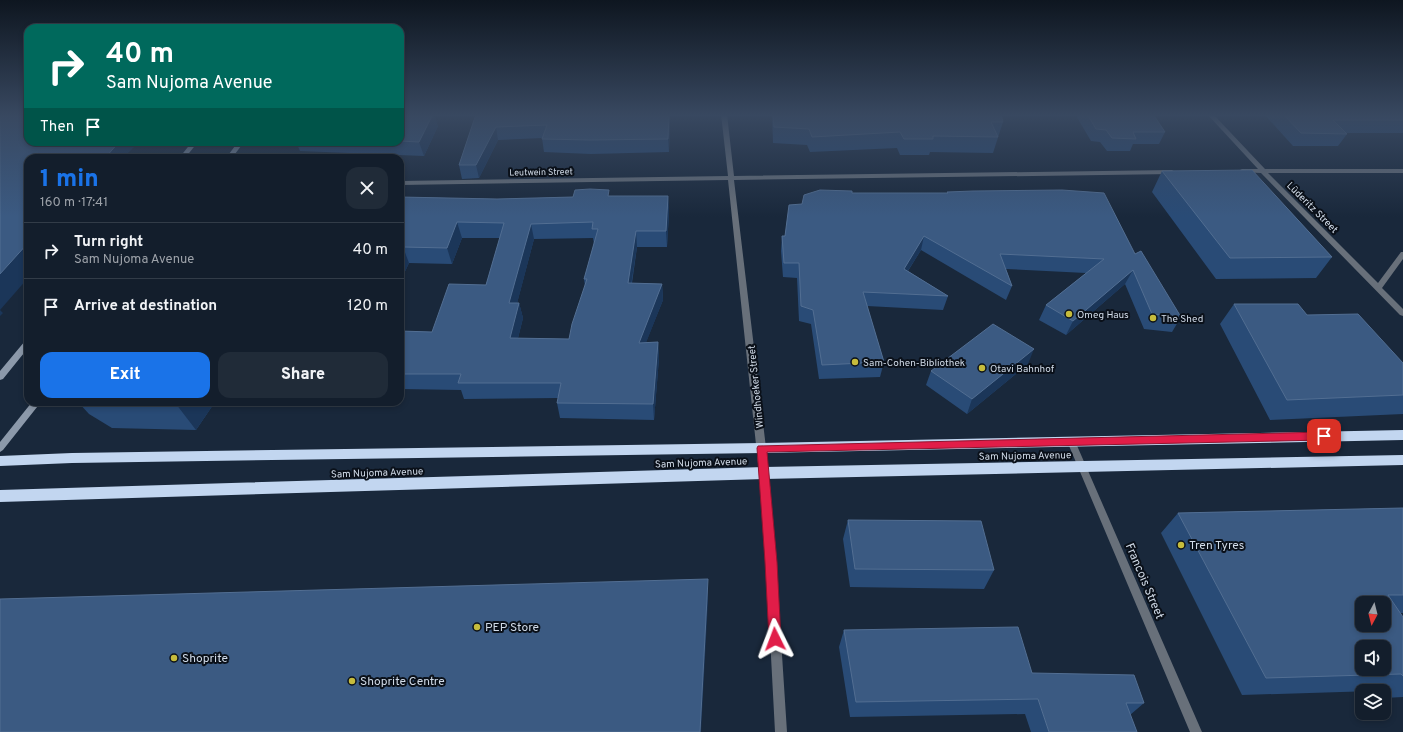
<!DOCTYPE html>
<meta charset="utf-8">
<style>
body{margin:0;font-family:Overpass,sans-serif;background:#202b38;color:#f1f3f6;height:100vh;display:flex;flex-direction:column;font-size:15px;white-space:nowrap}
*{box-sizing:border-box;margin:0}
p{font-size:13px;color:#9da2a9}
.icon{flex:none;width:22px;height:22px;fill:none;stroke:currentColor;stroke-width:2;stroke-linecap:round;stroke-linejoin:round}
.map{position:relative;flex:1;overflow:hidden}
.side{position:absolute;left:24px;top:154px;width:380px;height:252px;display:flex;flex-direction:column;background:#131e2c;border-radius:12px;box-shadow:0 2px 6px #0003,0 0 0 1px #323c48}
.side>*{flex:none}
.top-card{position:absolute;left:24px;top:24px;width:380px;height:122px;border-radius:12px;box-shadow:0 2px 6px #0003,0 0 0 1px #323c48;background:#00695c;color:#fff;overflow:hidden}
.needle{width:26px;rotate:187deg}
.tools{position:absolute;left:1355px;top:596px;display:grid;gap:8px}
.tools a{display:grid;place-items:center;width:36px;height:36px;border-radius:8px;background:#131e2c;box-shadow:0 2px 6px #0003,0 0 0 1px #323c48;font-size:20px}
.pin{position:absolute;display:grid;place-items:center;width:34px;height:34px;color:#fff;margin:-17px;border-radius:8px;box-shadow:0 2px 6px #0006}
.me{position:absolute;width:44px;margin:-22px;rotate:357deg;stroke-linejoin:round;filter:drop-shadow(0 0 3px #0008)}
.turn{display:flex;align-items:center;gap:14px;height:84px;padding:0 16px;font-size:18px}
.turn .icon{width:52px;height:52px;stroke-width:2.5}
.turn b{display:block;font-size:28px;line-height:34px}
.then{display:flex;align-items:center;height:38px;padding:0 16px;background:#0003;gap:8px;font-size:15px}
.round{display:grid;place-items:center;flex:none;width:42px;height:42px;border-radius:12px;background:#202b38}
.head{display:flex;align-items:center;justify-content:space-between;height:68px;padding:0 16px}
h1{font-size:24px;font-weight:800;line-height:30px;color:#1a73e8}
.primary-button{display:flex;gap:8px;margin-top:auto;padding:8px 16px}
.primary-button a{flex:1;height:46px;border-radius:12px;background:#1a73e8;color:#fff;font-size:16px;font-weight:800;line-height:46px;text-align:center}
.primary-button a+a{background:#202b38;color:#f1f3f6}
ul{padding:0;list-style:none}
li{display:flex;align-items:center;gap:12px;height:56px;padding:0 16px;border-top:1px solid #323c48}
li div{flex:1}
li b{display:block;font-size:15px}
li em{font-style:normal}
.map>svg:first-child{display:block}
</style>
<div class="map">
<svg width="1403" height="732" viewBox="0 0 1403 732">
<rect width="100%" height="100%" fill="#19283b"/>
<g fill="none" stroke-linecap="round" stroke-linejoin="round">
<path fill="#68707a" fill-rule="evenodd" d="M721 114H727L734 176 1172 170 1175 172 1172 174 734 180 769 473 776 562 787 732H775L766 562 759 473 728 180 400 185V181L728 176Z
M1207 114H1213L1265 169H1403V173H1268L1378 283 1401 252H1403V259L1382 288 1403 309V316L1400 315 1261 173 1240 172V170L1242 169H1258Z
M1071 438 1074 439 1075 441 1202 732H1190L1067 441 1068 439Z"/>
<path fill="#8c99aa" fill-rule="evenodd" d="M192 142H198L185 158H179Z
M238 142H244L232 158H226Z
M28 340V348L3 379 0 380V371L25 341Z
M32 402H41L3 450 0 452V442Z"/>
<path fill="#c2d6f0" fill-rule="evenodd" d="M1403 430V440L762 453 72 463 0 466V456L72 453 762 443Z
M1403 455V465L764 479 0 502V490L764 467Z"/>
</g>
<path fill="#294b76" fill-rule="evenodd" d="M400 114 438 126 424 156 300 151 296 142H400Z
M476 114H670L669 152 591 154 544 152 542 138 498 140 479 178 462 179 459 165Z
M772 114H1001L1003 122 993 153 930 152 929 155H900L897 148 810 152 807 145 773 143Z
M1075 114H1153L1165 132 1159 144H1133L1130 151H1107L1100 142 1091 141Z
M1264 114H1403V133H1346L1347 134 1338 146H1293Z
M1162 171 1332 257 1316 278 1216 279 1152 192Z
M947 192 1135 254 1181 317 1172 332 1144 329 1125 284 1066 335 1039 320 1046 305 1086 273 1006 269 1012 286 1006 300 921 250 908 271 948 296 943 310 867 306 884 362 880 377 819 379 811 324 799 321 797 278 783 277 781 251 782 236H785L802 204 852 193H947Z
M610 196H668L669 212 667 247H637L632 283 662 284 663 300 646 342H658L659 358 654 420 560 418 557 403 558 398 464 399 461 390 400 389V331L432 332 486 285 500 238H462L452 264 409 263 400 282V197L497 199ZM593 238 594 244 584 279 585 286 569 339 518 338 523 318 519 303H517L534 239Z
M1234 304 1307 315 1403 395V414L1270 420 1220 324Z
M1028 364 967 414 926 385 931 371Z
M78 402H215L196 430 112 428 89 414Z
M1403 508V613H1400L1403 617V697L1384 698V691H1373L1242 695 1161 533 1178 513Z
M848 520 994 570 984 589 850 587 843 539Z
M844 630 1032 673 1144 703 1130 715 1137 732H1031L1025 714 850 717 839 647Z"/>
<path fill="#1b3659" d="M433 114H434L438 126 424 156 419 142Z
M669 114H670L669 152 668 139Z
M496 127 498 140 479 178 476 165Z
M113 142H139L126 155 128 158H105Z
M668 196 669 212 667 247 666 231Z
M457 222 462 238 452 264 447 248Z
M531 224 534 239 513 319 509 303Z
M636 231 637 247 629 298 628 283Z
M924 236 921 250 900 283 904 269Z
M28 243V278L0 310 3 313 0 316V274Z
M403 247 409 263 400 282V254Z
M1133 270 1125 284 1066 335 1073 321Z
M662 284 663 300 640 358 639 343Z
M519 303 523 318 514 354 510 338Z
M658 342 659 358 654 420 653 404Z
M1034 349 1028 364 967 414 972 399Z
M177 402H215L196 430 176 404Z
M708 579V602L701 732H700Z"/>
<path fill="#3b5a82" stroke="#526e92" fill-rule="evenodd" d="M0 114H28V142H119L105 158H28V243L0 274Z
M400 114H433L419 142 400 141Z
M476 114H669L668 139 590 140 542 139 547 125 496 127 476 165H459Z
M773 114H1001L1003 122H991L998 137 933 136V139H904L900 132 812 137 809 129 774 127Z
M1087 114H1153L1165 132H1133L1136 139 1112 138 1106 130 1096 129Z
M1283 114H1403V120H1333L1347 134 1301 133Z
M1252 170 1332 257 1230 258 1162 171Z
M590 189 609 190 608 196H668L666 231H636L628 283 662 284 639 343 658 342 653 404 557 403 561 383H458L461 374H400V331L432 332 449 284 486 285 504 223 457 222 447 248 403 247 400 254V197L497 199 573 197 575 190ZM593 222 592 229H598L584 279H587L572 324 569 339 510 338 519 303H509L531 224Z
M820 190 852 191V193H948L947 192 973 191 1062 190 1104 193 1135 254 1141 251 1181 317 1152 314 1133 270 1073 321 1046 305 1104 259 1000 254 1012 286 924 236 904 269 948 296 863 292 884 362 822 365 813 310 801 306 799 263H784L782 236H785L789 205 802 204 804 195Z
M1234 304H1298L1307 315 1358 314 1403 363V395L1287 400Z
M993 324 1034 349 972 399 931 371Z
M87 402H177L176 404 88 403Z
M1403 508V595H1388L1403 617V676L1401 674 1266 678 1178 513ZM1362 603H1384V625H1362ZM1362 647H1384V669H1362Z
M848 520 981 521 994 570 855 569Z
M708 579 700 732H0V599Z
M1018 627 1032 673 1134 675 1144 703H1126L1137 732H1049L1038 699 856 702 844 630Z"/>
<linearGradient id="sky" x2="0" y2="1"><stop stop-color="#0e1620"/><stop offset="0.53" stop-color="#384860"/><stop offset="1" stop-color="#384860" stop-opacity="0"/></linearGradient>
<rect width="1403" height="217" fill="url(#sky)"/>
<path fill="#e11d48" stroke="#92132f" d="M1324 432 1327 433 1329 436 1327 439 1324 440 767 452 777 562 781 639 780 643 775 645 771 643 769 639 765 562 757 448 758 446Z"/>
<g fill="#c6bc3c" stroke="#0a1019" stroke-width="1.5">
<circle cx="1069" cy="314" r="4"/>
<circle cx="1153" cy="318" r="4"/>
<circle cx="855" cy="362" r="4"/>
<circle cx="982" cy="368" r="4"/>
<circle cx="1181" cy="545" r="4"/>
<circle cx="477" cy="627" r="4"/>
<circle cx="174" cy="658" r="4"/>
<circle cx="352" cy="681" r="4"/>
</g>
<g text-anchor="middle" stroke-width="4" stroke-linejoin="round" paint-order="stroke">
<g font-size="9" fill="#d1dbe8" stroke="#0a1019">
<text transform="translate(541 172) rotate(-1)" y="3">Leutwein Street</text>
</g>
<g font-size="10" fill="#d1dbe8" stroke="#0a1019">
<text transform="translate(1313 207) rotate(45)" y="4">Lüderitz Street</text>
<text transform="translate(755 387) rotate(-96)" y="4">Windhoeker Street</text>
<text transform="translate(1025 455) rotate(-1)" y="4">Sam Nujoma Avenue</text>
<text transform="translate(701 462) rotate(-2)" y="4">Sam Nujoma Avenue</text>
<text transform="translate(377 472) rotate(-2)" y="4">Sam Nujoma Avenue</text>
</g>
<g font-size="10" fill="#d1dbe8" stroke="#0a1019" text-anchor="start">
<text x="1077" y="318">Omeg Haus</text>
<text x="1161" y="322">The Shed</text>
<text x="863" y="366">Sam-Cohen-Bibliothek</text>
<text x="990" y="372">Otavi Bahnhof</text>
</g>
<g font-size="12" fill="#d1dbe8" stroke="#0a1019" text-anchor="start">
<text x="1189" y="549">Tren Tyres</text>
<text x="485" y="631">PEP Store</text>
<text x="182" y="662">Shoprite</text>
<text x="360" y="685">Shoprite Centre</text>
</g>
<g font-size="12" fill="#d1dbe8" stroke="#0a1019">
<text transform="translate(1145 581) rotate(67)" y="4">Francois Street</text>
</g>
</g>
</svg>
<div class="tools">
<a><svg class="needle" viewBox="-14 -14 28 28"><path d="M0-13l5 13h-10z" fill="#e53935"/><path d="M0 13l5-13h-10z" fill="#9da2a9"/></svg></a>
<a><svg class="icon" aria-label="sound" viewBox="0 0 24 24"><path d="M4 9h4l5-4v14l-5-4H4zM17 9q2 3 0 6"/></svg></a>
<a><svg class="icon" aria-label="layers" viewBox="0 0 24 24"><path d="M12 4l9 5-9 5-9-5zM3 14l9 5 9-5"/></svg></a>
</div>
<div class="pin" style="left:1324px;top:436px;background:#d93025"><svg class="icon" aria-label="arrive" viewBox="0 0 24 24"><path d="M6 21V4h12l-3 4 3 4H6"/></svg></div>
<svg class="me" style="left:775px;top:639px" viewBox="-20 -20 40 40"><path d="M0-17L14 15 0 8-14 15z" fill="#e11d48" stroke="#fff" stroke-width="4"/></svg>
<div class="top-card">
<div class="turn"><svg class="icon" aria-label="right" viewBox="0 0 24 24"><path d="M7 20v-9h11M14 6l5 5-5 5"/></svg><div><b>40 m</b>Sam Nujoma Avenue</div></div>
<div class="then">Then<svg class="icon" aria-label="arrive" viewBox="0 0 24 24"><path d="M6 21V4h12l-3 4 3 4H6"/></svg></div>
</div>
<section class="side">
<div class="head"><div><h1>1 min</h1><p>160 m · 17:41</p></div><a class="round"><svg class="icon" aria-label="close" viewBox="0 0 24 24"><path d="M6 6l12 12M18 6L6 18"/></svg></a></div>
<ul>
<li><svg class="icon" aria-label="right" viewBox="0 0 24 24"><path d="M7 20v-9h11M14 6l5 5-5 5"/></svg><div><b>Turn right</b><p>Sam Nujoma Avenue</p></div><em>40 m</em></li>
<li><svg class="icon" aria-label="arrive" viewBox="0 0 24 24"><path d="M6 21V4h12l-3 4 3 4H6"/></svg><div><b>Arrive at destination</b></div><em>120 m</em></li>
</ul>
<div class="primary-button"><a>Exit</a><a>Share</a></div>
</section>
</div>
